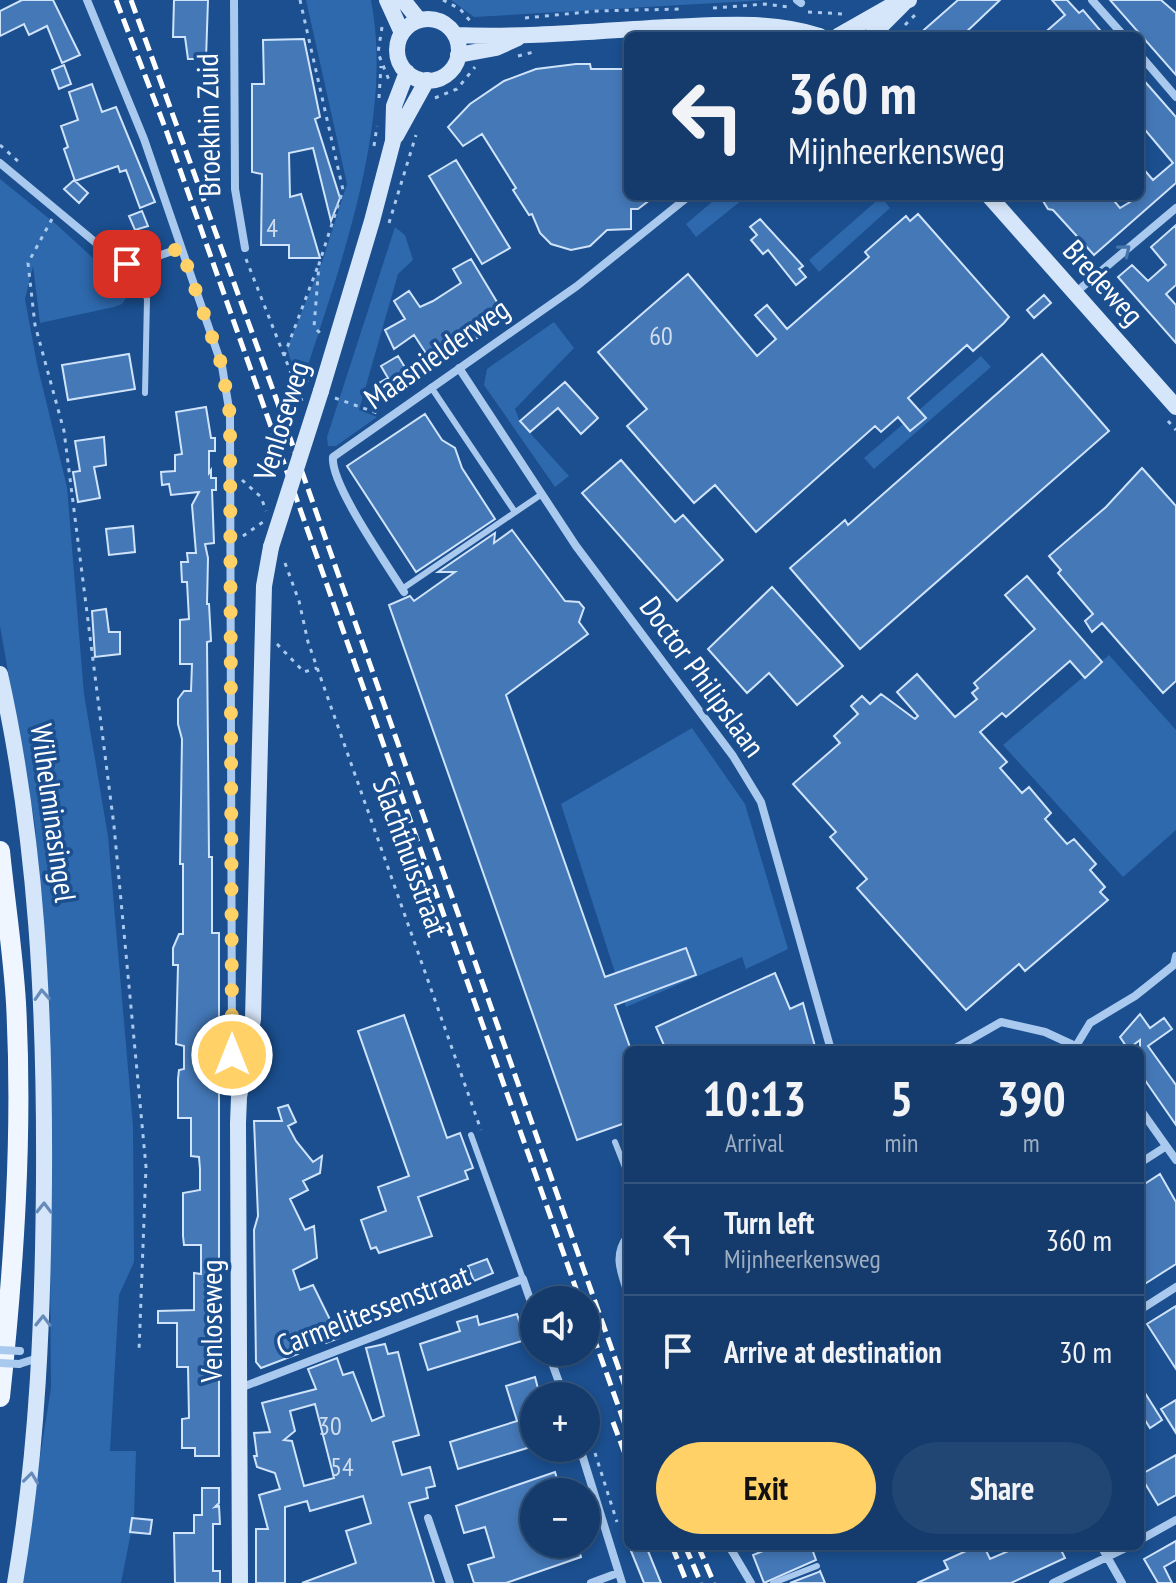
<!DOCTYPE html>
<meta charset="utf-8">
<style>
body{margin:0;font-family:"PT Sans Narrow",sans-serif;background:#214673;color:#f1f3f6;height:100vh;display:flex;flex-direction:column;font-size:30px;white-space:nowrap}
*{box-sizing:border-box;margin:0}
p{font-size:26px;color:#9dadc1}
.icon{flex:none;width:44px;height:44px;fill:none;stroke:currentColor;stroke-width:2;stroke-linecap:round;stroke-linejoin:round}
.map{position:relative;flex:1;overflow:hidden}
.side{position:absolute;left:624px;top:1046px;width:520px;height:504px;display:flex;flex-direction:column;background:#143b6b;border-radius:12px;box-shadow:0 4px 12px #0003,0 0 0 2px #33557e}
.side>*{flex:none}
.top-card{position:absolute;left:624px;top:32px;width:520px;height:168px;border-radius:12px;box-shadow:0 4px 12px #0003,0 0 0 2px #33557e;background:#143b6b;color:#f1f3f6;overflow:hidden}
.tools{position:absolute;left:520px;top:1286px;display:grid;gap:16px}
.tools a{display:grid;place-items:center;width:80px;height:80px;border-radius:50%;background:#143b6b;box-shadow:0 4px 12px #0003,0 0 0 2px #33557e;font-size:40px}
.pin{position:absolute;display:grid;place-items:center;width:68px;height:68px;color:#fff;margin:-34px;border-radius:16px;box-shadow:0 4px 12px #0006}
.me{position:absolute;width:88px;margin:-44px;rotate:0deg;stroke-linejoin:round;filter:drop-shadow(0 0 6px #0008)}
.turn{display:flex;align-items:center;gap:28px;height:168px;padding:0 32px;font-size:36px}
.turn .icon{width:104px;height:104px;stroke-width:2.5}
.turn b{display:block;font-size:56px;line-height:68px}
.eta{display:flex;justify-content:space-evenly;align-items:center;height:136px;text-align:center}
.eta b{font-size:48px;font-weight:700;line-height:56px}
.cta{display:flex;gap:16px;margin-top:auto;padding:16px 32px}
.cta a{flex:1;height:92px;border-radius:48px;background:#ffd166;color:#111;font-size:32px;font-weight:700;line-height:92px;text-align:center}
.cta a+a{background:#214673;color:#f1f3f6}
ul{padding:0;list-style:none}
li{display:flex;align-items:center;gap:24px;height:112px;padding:0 32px;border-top:2px solid #33557e}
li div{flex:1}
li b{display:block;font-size:30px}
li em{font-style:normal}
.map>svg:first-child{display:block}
</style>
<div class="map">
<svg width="1176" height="1583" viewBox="0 0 1176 1583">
<rect width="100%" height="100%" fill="#1b4f8f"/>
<path fill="#2e69ad" d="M306 0H371C395 123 337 274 300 390L287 348 322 262 347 184Z
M451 0H767L474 17Z
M0 179 57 225 130 292 122 304 114 307 40 323 33 266 25 299 37 364 67 487 84 694 108 836 133 1126 134 1262 119 1295 110 1451H136L134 1517 121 1583H20L51 1388 48 985 35 825 0 626Z
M719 196H747L696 237 686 224Z
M881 197 890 208 819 272 809 260Z
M395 227 405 235 413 260 398 274 359 410 377 417 336 446H328L327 437Z
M1115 290 1134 311 1126 318 1107 297Z
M554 322 574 348 515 409 520 422 569 476 555 487 484 385 487 369Z
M981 356 991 367 874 469 864 458Z
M1109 655 1176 730V830L1123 877 1003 745Z
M692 728 745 804 788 949 746 969 742 957 626 1007 561 804Z"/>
<path fill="#4478b7" stroke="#cfe3fa" stroke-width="2" fill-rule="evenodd" d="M22 0H53L80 55 62 63 47 26 29 35 24 24 0 36V11Z
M174 0H208L206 59H188L185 37H173Z
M958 0H1000L962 36H917Z
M1052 0H1067L1079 13 1083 10 1105 36H1041L1065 15Z
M1110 0H1161L1176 13V75Z
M304 39 320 117 315 119 340 198 331 221 313 148 289 153 290 197 301 194 320 258H289V245H261L262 174 252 172V84H264L263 40Z
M576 64H590L591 69H628V196H655L638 209H631V229L607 230 590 246 571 250 551 244 540 233 532 214 529 215 513 190 516 188 482 134 463 146 448 127 470 104 504 81 536 69Z
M64 65 71 84 59 89 52 70Z
M1140 76 1176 117V183L1094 255 1053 210 1048 209 1040 196H1110L1120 208 1140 196V165L1153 180 1173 163 1140 124Z
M92 84 102 112 116 107 155 202 140 208 126 170 120 172 118 166 75 181 64 149 68 147 61 126 78 120 69 92Z
M456 160 510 248 482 264 429 176Z
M74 180 88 193 79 203 64 189Z
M142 211 148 226 135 230 129 216Z
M918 214 1009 317 1004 323 973 351 967 345 908 398 926 418 910 431 898 417 881 432 875 426 756 532 715 485 694 503 627 426 647 409 598 352 688 274 757 356 776 339 755 315 767 305 787 329 869 257 865 252 906 216 910 221Z
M760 219 803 266 799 269 806 277 796 285 768 250 763 254 751 240 757 235 750 227Z
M1176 225V285L1166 294 1176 305V343L1118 277 1132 265 1148 281 1166 265 1151 247Z
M471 259 503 312 475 329 483 334 435 367 414 335 394 349 385 330 405 319 394 301 409 291 420 307 433 301 461 283 453 269Z
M1044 295 1051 303 1034 318 1027 310Z
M129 354 135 389 68 400 62 365Z
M1042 354 1109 431 860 649 790 568 845 520 848 525Z
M398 356 412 379 384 395 377 384 388 378 381 366Z
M565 382 598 418 581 434 558 408 530 432 520 421Z
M206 407 211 438H215V451H209V473L211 470V478H216V490H212L214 543 205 544 208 558 207 604H209L211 641 207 642 209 857H212V933H219V1456H195V1448H182V1419L189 1418 188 1367H177V1323H158V1311L194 1310V1273L201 1274V1245H184L183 1236V1193L200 1190V1169L199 1157 191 1156V1118H178V1079L179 1070 184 1069V1046L176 1044 178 965H173V948L179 934H183V864H180L182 739 178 724V699L184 691H191L192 664H180V620L189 619 187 582H182L181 562H188L187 553H196L192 505 199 492 171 495 169 484 162 485 161 472 175 471V455L182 454 176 412Z
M425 414 442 440 455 448 462 468 495 519 416 572 347 466Z
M104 437 106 465 94 467 100 498 78 502 73 472 80 471 75 441Z
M621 460 675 522 683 515 723 560 677 601 582 493Z
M1142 468 1176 506V681L1163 693 1102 623 1092 632 1085 621 1093 614 1058 573 1061 570 1049 556 1106 507Z
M133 526 135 552 109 555 106 529Z
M512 530 565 601 579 602 584 608 579 622 588 634 506 695 605 977 686 948 696 975 615 1005 631 1050H628V1122L577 1140 389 605 410 596 414 601 455 572H438L495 533 494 543Z
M1027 576 1102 662 1085 678 1070 661 1006 717 1002 713 980 732 1007 762 1000 768 1022 793 1029 787 1051 813 1045 819 1067 844 1074 839 1096 864 1090 870 1105 887 1100 892 1108 900 1025 971 1019 964 966 1010 857 888 867 879 830 837 836 832 793 784 840 743 834 736 858 714 851 706 862 696 870 704 881 694 915 719 918 716 897 692 917 674 955 717 977 699 972 693 978 688 974 683 1035 629 1005 595Z
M772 587 843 666 797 705 769 673 747 693 708 649Z
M106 609 109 632H120V654L95 657 92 611Z
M775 973 790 1009 803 1003 816 1050H666L656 1027Z
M1140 1014 1150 1028 1164 1018 1172 1029 1148 1046 1176 1085V1125L1140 1073V1040L1128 1049 1120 1037Z
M404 1015 447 1138 460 1133 473 1168 465 1171 468 1179 418 1197 432 1236 379 1253 376 1247 371 1249 361 1220 386 1211 378 1187 409 1176 358 1031Z
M288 1105 296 1122 288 1126 296 1141 313 1162 322 1156 320 1173 303 1181 308 1190 290 1199 305 1230 314 1226 317 1258 293 1270 300 1290 313 1285 339 1338 326 1343 319 1326 292 1337 298 1354 261 1368 256 1362 254 1230 258 1216 254 1121H282L278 1108Z
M1160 1174 1176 1202V1264L1140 1287V1187Z
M487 1259 493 1273 474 1281 468 1266Z
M1176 1306V1369L1147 1324Z
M517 1314 525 1340 428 1370 420 1344 460 1331 457 1322 477 1316 479 1325Z
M385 1344 388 1354 398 1352 419 1435 393 1442 402 1475 430 1467 435 1486 426 1488 428 1498 409 1503 434 1583H302L356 1563 346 1531 371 1523 363 1496 310 1511 307 1501 285 1507V1583H256V1529H268L259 1495 280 1489 275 1473 257 1467 254 1456H257L254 1433 270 1432 262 1403 316 1389 308 1369 337 1358 343 1375 353 1372 372 1421 384 1416 366 1348ZM315 1404 334 1478 304 1486 292 1441 284 1440 295 1431 290 1411Z
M535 1377 540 1396H534V1446L458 1469 450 1442 517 1421 506 1386Z
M1140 1385 1162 1420 1150 1428 1145 1420 1140 1423Z
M1176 1400V1433L1161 1409Z
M1176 1455V1495L1158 1505 1140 1475Z
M555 1472 561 1492H534V1544H577L581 1557 506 1583H474L468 1565 494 1557 485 1527 464 1533 456 1506Z
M202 1488H219V1503L215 1507 219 1506 220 1524H213V1571H220V1583H175L174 1533H194V1515H202Z
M132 1518 152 1520 150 1534 130 1532Z
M1176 1541V1560L1164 1567 1172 1583H1158L1144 1559Z
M646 1546 661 1583H644L631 1551Z
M776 1546H811L816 1560 764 1583 753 1555Z
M977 1546H984L990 1559 1020 1546H1059L1065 1558 1011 1583H917L948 1569 944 1561Z
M820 1571 825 1583H790L819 1572Z"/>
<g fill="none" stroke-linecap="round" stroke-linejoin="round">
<path stroke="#a9c9ee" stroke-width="3" stroke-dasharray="4 6" stroke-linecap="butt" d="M300 0 343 190 319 264 314 327 322 335
M443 0 460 9 471 22
M713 8 765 4 789 7
M808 12 844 14
M525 18 597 11 681 9
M905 25 919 11
M382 27 378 53 389 80
M518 56 534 52
M379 98 381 66
M435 98 457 89 475 67
M0 145 20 163
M374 146 377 126
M52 219 28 263 35 325 64 431 114 826 146 1167 139 1351
M389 223 416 135
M246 259 302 401
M284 356 318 266
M335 398 377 413
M1168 421 1176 430
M242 480 261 497 266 511
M243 536 263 522
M285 563 299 601 308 642 481 1130
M277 644 304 672 317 668
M586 1426 591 1442
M595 1453 617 1522"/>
<path stroke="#a9c9ee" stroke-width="6" d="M135 264 147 299 145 393
M431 387 515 512
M402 589 542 494
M471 1135 523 1279
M615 1142 628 1175
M731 1551 744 1546
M773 1583 817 1566"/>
<path stroke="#a9c9ee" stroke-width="8" d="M87 0 144 139 222 366 230 415 232 1055 246 1059
M234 0 235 189 245 248
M797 0 801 3
M1092 0 1124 36
M1140 55 1176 97
M0 163 119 262 135 264 181 248
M1075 293 1176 208
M459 368 576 546 733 756 761 802 831 1050
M404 592C387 564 330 484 333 457L577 286 689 196
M1076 1046 1090 1023 1135 996 1174 965 1176 956
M952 1050 1001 1022 1045 1032 1084 1050
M1140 1109 1176 1160
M1140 1163 1165 1147
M628 1236C613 1255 621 1272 628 1293
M1140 1310 1176 1287
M548 1352 564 1396
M19 1364 41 1357
M240 1388 523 1279 534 1311
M580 1448 622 1583
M428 1518 450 1583
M1140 1540 1176 1520
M729 1546 751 1583
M1101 1546 1122 1583
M591 1583 618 1573
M1053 1583 1130 1546"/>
<path stroke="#d6e6fa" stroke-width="16" d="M387 0 402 33
M403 0 419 20
M397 50a31 31 0 1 1 62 0a31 31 0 1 1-62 0Z
M455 35C526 38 597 31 668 27 719 25 770 20 820 36
M838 36 889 7 909 0
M871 36 904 3
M458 55 496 48 518 38
M396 136 427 80
M989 196 1176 407
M321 391 372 221 393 141 394 106 407 72
M0 674C37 840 45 1009 44 1179 43 1315 38 1449 15 1583
M240 1583 238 1123 239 1097 253 1019 264 586 271 547"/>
<path stroke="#f0f6ff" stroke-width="20" d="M0 851C5 902 13 952 16 1003 23 1134 14 1266 0 1397"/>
<path stroke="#fff" stroke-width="5" stroke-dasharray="14 6" stroke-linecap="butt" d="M116 0 166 130 580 1300
M131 0 277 401 628 1395
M586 1316 628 1433
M613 1422 628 1462
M672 1546 687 1583
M685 1546 701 1583
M698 1546 714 1583"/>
<path stroke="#a9c9ee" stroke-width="3" stroke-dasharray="4 6" stroke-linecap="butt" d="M306 384 311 368"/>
<path stroke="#a9c9ee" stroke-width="8" d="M0 1350 20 1351
M0 1363 19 1364"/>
<path stroke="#d6e6fa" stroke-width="16" d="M271 547 321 391"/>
</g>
<defs><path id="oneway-chevron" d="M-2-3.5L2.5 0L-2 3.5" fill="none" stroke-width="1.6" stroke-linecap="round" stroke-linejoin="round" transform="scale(2)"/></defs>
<use stroke="#4674ac" href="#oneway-chevron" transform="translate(1125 250) rotate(-40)"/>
<g stroke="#668bba">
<use href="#oneway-chevron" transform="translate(42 995) rotate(-93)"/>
<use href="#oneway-chevron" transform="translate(44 1208) rotate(-89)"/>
<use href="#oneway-chevron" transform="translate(43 1321) rotate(-89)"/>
<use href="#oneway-chevron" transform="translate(31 1478) rotate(-83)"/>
</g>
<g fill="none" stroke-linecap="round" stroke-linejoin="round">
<path stroke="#ffd166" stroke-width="14" stroke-dasharray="0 25.2" d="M127 264H135L181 248 222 366 230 415 232 1055"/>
</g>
<g text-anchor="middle" stroke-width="7" stroke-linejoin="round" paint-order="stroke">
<g font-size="26" fill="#d0dded">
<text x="272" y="237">4</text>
<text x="661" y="345">60</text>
<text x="330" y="1435">30</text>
<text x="342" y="1476">54</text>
</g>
<g font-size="30" fill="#fff" stroke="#1b4f8f">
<text transform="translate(209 125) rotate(-91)" y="10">Broekhin Zuid</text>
<text transform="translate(1103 283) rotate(48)" y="10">Bredeweg</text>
<text transform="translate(437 354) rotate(-35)" y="10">Maasnielderweg</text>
<text transform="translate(282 421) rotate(-73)" y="10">Venloseweg</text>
<text transform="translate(702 677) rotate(54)" y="10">Doctor Philipslaan</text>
<text transform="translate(53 813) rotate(82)" y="10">Wilhelminasingel</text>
<text transform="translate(410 857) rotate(70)" y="10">Slachthuisstraat</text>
<text transform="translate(373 1311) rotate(-21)" y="10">Carmelitessenstraat</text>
<text transform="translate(212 1321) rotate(-90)" y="10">Venloseweg</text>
</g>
</g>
</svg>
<div class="tools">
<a><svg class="icon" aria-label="sound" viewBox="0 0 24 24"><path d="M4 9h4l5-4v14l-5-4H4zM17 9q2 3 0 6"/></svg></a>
<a>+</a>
<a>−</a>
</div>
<div class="pin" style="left:127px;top:264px;background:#d93025"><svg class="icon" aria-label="arrive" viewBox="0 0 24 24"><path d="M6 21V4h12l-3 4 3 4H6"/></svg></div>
<svg class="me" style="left:232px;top:1055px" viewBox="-20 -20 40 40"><circle r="17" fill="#ffd166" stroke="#fff" stroke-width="3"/><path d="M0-11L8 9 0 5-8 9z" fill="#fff"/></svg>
<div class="top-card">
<div class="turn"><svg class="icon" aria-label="left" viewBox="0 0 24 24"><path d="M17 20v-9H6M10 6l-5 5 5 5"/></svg><div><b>360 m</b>Mijnheerkensweg</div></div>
</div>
<section class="side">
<div class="eta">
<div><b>10:13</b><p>Arrival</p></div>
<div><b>5</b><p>min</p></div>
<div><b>390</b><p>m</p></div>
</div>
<ul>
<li><svg class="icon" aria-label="left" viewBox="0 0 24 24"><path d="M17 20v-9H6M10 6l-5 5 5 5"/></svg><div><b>Turn left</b><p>Mijnheerkensweg</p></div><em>360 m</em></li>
<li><svg class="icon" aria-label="arrive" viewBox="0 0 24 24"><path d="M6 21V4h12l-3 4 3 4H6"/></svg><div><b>Arrive at destination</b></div><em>30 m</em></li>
</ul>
<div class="cta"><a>Exit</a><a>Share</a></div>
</section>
</div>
